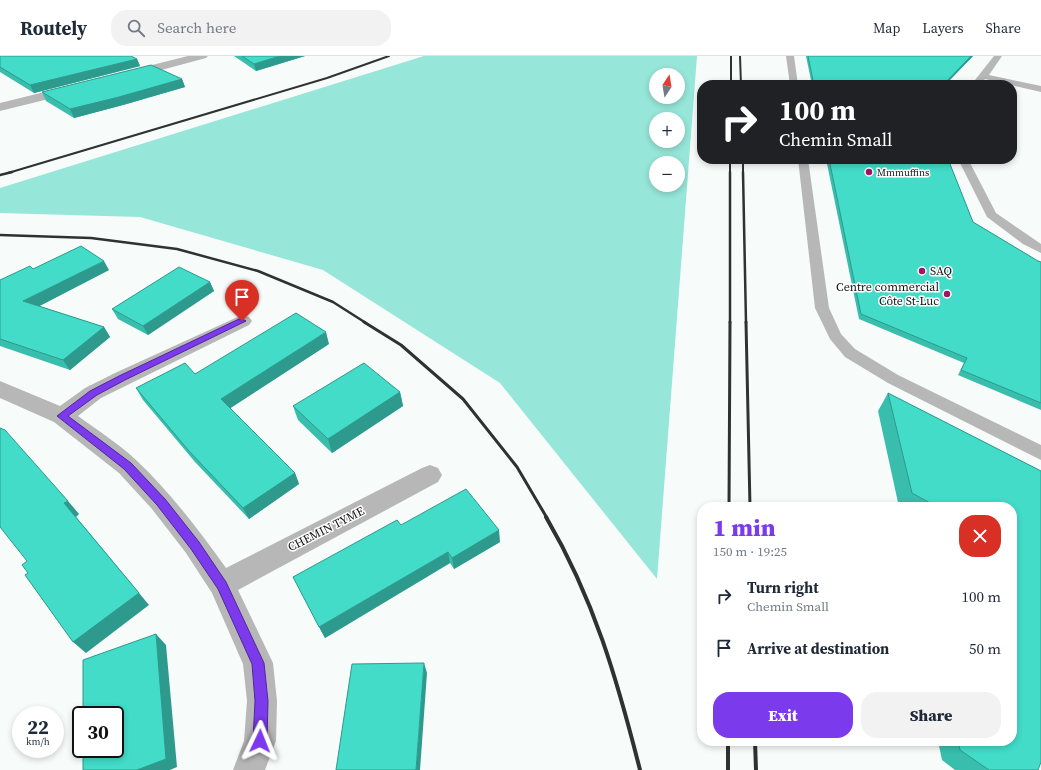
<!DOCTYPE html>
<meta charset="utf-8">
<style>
body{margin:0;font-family:"Source Serif 4",serif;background:#f2f2f3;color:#1f2937;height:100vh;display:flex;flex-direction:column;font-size:15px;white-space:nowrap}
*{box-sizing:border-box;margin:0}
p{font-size:13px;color:#747a83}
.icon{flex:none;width:22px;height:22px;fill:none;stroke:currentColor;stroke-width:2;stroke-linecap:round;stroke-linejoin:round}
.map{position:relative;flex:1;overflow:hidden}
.panel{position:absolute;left:697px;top:446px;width:320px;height:244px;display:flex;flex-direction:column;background:#fff;border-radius:16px;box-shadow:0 2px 6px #0003}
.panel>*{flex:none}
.top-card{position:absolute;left:697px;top:24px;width:320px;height:84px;border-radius:16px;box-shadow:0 2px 6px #0003;background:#202124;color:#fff;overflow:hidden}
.needle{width:26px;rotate:12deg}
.fabs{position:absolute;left:649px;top:12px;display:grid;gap:8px}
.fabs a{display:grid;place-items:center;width:36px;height:36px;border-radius:50%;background:#fff;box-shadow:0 2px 6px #0003;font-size:20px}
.speed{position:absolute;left:12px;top:650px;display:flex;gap:8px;font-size:20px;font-weight:700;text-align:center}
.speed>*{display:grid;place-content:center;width:52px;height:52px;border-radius:50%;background:#fff;box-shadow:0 2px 6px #0003;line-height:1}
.speed small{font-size:10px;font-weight:400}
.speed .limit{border:2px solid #111;border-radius:6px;background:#fff;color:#111}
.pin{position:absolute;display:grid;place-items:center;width:34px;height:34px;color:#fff;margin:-41px -17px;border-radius:50% 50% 50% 0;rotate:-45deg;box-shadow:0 0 4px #0007}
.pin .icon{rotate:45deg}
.me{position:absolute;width:44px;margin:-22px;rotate:2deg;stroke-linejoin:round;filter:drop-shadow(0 0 3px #0008)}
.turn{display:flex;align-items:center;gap:14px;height:84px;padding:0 16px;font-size:18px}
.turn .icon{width:52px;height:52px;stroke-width:2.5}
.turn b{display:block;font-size:28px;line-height:34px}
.round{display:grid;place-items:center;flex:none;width:42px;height:42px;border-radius:16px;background:#f2f2f3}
.headline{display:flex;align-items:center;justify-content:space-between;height:68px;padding:0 16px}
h1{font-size:24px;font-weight:800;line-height:30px;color:#7c3aed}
.action{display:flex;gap:8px;margin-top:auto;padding:8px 16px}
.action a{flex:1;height:46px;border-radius:16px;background:#7c3aed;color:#fff;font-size:16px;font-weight:800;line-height:46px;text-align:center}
.action a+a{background:#f2f2f3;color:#1f2937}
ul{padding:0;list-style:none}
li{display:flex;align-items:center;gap:12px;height:52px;padding:0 16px}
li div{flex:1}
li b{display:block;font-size:15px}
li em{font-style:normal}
header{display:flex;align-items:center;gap:24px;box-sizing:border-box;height:56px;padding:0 20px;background:#fff;border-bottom:1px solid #e0e1e3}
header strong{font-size:19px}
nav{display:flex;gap:22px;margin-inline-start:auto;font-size:14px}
.search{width:280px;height:36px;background:#f2f2f3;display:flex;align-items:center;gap:10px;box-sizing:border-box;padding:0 14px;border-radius:16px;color:#747a83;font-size:15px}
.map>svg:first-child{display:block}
</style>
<header>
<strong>Routely</strong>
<div class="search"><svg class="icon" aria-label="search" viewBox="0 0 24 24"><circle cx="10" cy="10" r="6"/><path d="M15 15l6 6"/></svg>Search here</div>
<nav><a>Map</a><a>Layers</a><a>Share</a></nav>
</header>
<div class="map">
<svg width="1041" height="714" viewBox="0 0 1041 714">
<rect width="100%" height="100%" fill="#f7fbfa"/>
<path fill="#96e6d9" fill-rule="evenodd" d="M424 0H697L657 523 500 327 323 214 140 161 0 157V132ZM656 19H678V41H656ZM656 63H678V85H656ZM656 107H678V129H656Z"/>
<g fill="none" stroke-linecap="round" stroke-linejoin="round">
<path fill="#b8b7b7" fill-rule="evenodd" d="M786 0H794L798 29H790Z
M994 0H1002L989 19 1041 30V36L985 23 980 29H971Z
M798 103H808L829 252 841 278 855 293 898 319 1041 389V404L888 327 845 301 830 283 815 252Z
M958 103H968L996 157 1041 188V197L1023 188 987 161Z"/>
<path fill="#b8b7b7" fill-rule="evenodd" d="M188 0H208L206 2 128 23 122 19 124 16Z
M73 29 79 33 77 36 0 55V47Z
M242 259 249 261 252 265 249 269 101 342 78 360C97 374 119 388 136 404 170 436 199 474 226 512L422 412 430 409 438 412 442 419 438 426 238 534 273 607 277 645 276 685 265 714H233L244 685 247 645 243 608 212 537 186 497 152 453 119 417 54 366 0 342V325L60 350 85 332 115 317Z"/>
<path stroke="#303231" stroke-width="2" d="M731 0V29
M740 0 741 29
M743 103V117
M8 117 327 22 389 0
M730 117V103"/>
<path stroke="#303231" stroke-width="2.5" d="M743 116 746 267
M0 119 12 116
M0 179 91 182 177 193 258 215 333 246 366 267
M730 267V116"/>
<path stroke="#303231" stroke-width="3" d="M364 266 401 289 463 343 517 411 547 462
M746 266 750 451
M729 451 730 266"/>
<path stroke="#303231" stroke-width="4" d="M546 461C594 543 617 623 640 714
M728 685V714
M755 685 756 714"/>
</g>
<path fill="#39bdad" d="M0 0 137 3 140 10 34 37 0 16Z
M234 0H305L256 15Z
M806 0H973L945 29H812Z
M182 23 185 31 123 49 74 62 46 45 42 36Z
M826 103H948L973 166 1038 205 1041 206V354L958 319 964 307 859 263Z
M33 213 109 214 39 250 104 271 110 281 70 314 0 290V224Z
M210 226 214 235 148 279 118 263 112 253Z
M329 288 230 352 295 417 299 428 249 463 195 406 143 344 136 332 195 318Z
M400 336 403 350 332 397 298 364 293 350Z
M888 337 1041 415 1038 714H955L942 704 938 685H1012V451H899L878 355Z
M401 469 500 486 454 513 450 507 325 582 293 521Z"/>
<path fill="#2e9a8d" d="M280 0H305L256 15 254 8Z
M971 0H973L945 29H943Z
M137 3 140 10 34 37 30 29Z
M182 23 185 31 123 49 74 62 70 53Z
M104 205 109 214 30 255 23 245Z
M210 226 214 235 148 279 143 270Z
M104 271 110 281 70 314 63 304Z
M326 276 329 288 226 355 221 343Z
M400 336 403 350 332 397 328 383Z
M295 417 299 428 249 463 243 452Z
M68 445 79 458 76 461 149 549 86 597 73 586 64 447Z
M499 474 500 486 454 513 452 502Z
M448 496 450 507 325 582 319 571Z
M156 578 166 589 177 711 170 714H137Z
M424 607 427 617 420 714H416Z"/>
<path fill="#42dcc9" stroke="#2e9a8d" d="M0 0H131L137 3 30 29 0 11Z
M242 0H280L254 8Z
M808 0H971L943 29H814Z
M151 9 182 23 119 41 70 53 42 36Z
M829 103H948L973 166 1038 205 1041 206V347L961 314 967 302 861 258Z
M81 190 104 205 23 245 104 271 63 304 0 283V224L30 210 33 213Z
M179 211 210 226 143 270 112 253Z
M296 257 326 276 221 343 295 417 243 452 189 395 136 332 185 307 195 318Z
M364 307 400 336 328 383 293 350Z
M888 337 1041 415V706L1038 714H989L960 694 958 685H1012V451H937L912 437Z
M0 372 5 374 68 445 64 447 139 537 73 586 25 519 28 517 22 509 27 505 0 471Z
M466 433 499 474 452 502 448 496 319 571 293 521 397 464 401 469Z
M156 578 166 703 137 714H83V693H115V659H83V604Z
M424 607 416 714H336L352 608Z"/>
<path fill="#7c3aed" stroke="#51269a" d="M239 263H242L246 265 125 324 97 339 68 360 131 407 165 443 199 486 226 526 264 607 268 645 267 685 265 689 260 691 255 689 253 685 255 645 252 608 218 533 191 493 157 449 124 413 57 360 90 335 119 320Z"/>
<g fill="#9d1564" stroke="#fff" stroke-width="1.5">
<circle cx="869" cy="116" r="4"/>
<circle cx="922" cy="215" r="4"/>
<circle cx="947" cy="238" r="4"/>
</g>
<g text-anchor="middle" stroke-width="3" stroke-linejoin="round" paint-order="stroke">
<g font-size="10" fill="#101111" stroke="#fff" text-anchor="start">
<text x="877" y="120">Mmmuffins</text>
</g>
<g font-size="12" fill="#101111" stroke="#fff" text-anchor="start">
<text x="930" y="219">SAQ</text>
<text x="939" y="235" text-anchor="end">Centre commercial<tspan x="939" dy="14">Côte St-Luc</tspan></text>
</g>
<g font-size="12" fill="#101111" stroke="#fff">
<text transform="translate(326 473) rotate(-27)" y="4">CHEMIN TYME</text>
</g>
</g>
</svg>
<div class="fabs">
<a><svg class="needle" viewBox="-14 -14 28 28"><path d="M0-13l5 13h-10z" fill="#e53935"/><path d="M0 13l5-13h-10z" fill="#747a83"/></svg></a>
<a>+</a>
<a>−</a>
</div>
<div class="speed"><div>22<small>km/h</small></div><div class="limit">30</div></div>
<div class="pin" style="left:242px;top:265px;background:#d93025"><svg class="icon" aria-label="arrive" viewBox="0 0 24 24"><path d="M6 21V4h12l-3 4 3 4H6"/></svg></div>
<svg class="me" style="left:260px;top:685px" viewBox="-20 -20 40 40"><path d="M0-17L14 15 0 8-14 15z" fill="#7c3aed" stroke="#fff" stroke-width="4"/></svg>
<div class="top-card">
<div class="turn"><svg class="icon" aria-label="right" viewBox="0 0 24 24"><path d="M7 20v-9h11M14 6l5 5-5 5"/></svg><div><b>100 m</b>Chemin Small</div></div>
</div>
<section class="panel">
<div class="headline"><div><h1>1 min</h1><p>150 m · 19:25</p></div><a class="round" style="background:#d93025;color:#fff"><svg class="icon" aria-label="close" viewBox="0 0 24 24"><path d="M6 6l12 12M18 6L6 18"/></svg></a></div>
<ul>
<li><svg class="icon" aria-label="right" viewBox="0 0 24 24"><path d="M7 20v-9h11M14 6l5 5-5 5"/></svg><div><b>Turn right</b><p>Chemin Small</p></div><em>100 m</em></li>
<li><svg class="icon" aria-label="arrive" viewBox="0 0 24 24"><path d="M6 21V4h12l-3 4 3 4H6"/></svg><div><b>Arrive at destination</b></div><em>50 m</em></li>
</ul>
<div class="action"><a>Exit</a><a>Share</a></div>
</section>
</div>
